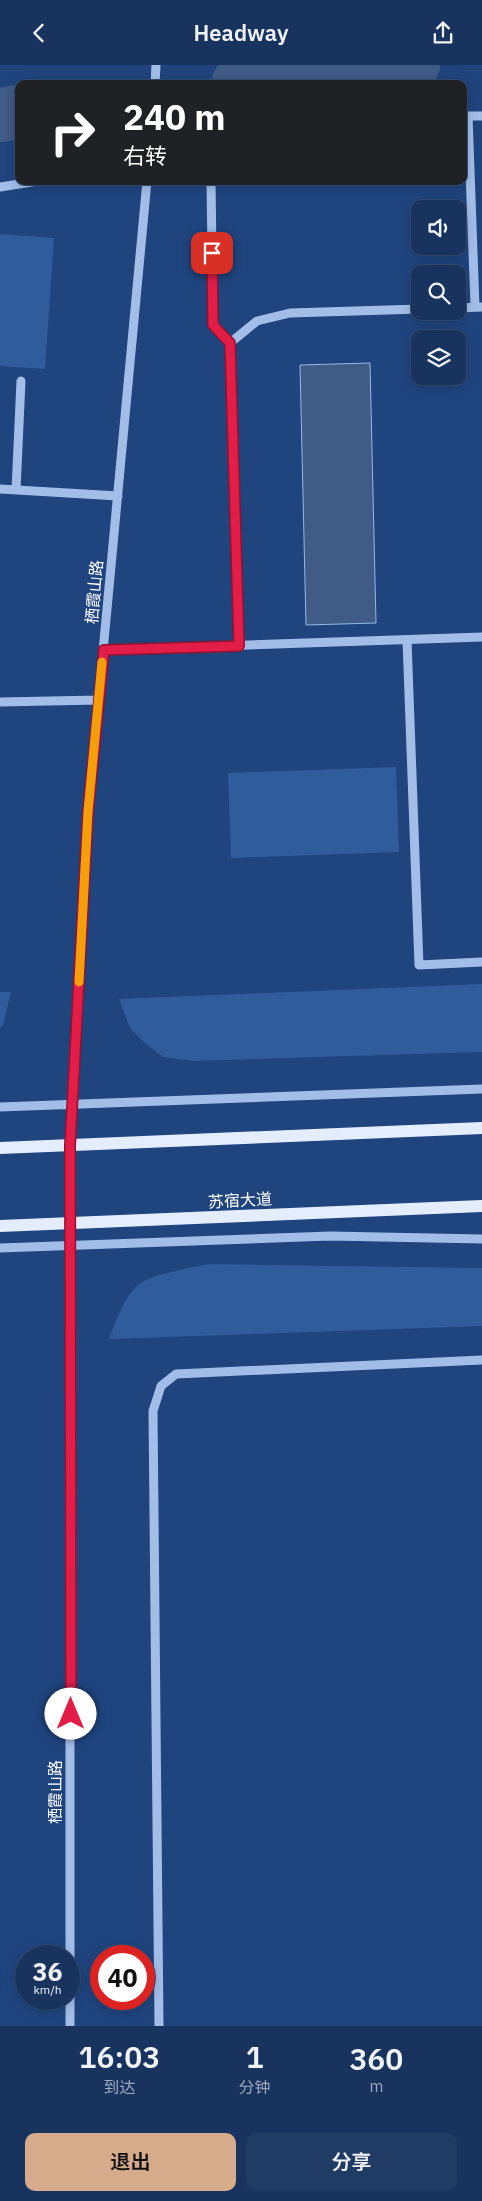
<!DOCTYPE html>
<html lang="zh">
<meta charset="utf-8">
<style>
body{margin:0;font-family:"IBM Plex Sans","Noto Sans SC",sans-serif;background:#203b64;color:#f1f3f6;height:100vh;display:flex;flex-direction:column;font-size:19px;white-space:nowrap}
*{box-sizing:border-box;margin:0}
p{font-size:16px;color:#9eaabc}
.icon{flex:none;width:28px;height:28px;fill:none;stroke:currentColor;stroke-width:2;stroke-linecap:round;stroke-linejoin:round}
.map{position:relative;height:1961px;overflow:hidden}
.details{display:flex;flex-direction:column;background:#17335e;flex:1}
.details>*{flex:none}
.top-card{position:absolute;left:15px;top:15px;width:452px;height:105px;border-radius:10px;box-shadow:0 2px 12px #0003,0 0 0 1px #364e73;background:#202124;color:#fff;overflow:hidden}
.buttons{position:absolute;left:411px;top:135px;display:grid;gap:10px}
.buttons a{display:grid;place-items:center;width:55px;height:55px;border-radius:10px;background:#17335e;box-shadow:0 2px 12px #0003,0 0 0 1px #364e73;font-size:25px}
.speed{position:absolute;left:15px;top:1880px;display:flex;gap:10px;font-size:25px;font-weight:700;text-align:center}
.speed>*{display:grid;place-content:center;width:65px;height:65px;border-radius:50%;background:#17335e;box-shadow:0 2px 12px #0003,0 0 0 1px #364e73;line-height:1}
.speed small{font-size:12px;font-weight:400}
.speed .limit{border:8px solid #d22;background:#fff;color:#111}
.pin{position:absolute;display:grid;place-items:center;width:42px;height:42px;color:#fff;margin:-21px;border-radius:10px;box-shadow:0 2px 8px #0006}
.me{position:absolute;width:55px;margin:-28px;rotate:0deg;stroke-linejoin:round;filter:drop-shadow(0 0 4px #0008)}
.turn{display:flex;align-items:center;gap:18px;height:105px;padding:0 25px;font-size:22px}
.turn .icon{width:65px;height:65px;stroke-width:2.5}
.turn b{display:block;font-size:35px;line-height:42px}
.eta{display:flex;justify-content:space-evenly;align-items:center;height:85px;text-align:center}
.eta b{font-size:30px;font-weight:600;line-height:35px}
.cta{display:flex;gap:10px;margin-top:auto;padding:10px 25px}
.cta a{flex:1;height:58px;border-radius:10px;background:#d6ab8b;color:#111;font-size:20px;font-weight:600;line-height:58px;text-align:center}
.cta a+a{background:#203b64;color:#f1f3f6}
header{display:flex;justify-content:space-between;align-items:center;height:65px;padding:0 25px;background:#17335e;font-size:22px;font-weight:600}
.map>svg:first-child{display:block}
</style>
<header><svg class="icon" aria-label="back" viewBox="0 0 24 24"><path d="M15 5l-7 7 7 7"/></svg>Headway<svg class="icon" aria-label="share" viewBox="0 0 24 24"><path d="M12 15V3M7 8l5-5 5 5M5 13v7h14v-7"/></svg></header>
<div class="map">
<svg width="482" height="1961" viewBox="0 0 482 1961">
<rect width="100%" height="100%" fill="#1f447e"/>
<path fill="#315c9c" d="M0 169 54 173 45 304 0 301Z
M396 702 399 787 231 793 228 708Z
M482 919V987L193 996 163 992 145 978 130 963 119 934Z
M0 927H11L3 960 0 963Z
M210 1199 482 1203V1261L109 1274C116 1256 125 1228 142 1217 157 1208 192 1203 210 1199Z"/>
<path fill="#405b86" stroke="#96b8e9" d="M370 298 376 558 306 560 300 300Z"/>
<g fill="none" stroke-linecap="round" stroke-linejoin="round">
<path stroke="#405b86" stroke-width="54" d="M238 19 413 0
M0 50 19 47"/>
<path stroke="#a2bee8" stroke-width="9" d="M155 19 156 0
M211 116 213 260 230 278
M0 122 38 116
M475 242 468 51H482
M458 243 482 242
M0 424 118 431
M16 425 21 316
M407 575 419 900 482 897
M239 581 230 278 257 256 290 248 420 244
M104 585 482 572
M0 637 99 635
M0 1042 482 1024
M0 1183 330 1171 482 1174
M70 1961V1081L88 747 147 116
M159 1961 153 1346 161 1321 176 1309 482 1295"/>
<path stroke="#e4edfd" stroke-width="12" d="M0 1083 482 1063
M0 1161 482 1141"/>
</g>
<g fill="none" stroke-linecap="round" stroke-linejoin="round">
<g stroke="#92132f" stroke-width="12">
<path id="route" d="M71 1649 70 1081 88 747 104 585 239 581 230 278 213 260 212 188"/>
</g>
<use href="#route" stroke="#e11d48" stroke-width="9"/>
<path stroke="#f59e0b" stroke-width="9" d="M79 917 88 747 102 597"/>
</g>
<g text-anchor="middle" stroke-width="4" stroke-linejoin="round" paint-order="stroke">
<g font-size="16" fill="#fff" stroke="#1f447e">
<text transform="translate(94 527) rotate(-85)" y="6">栖霞山路</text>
<text transform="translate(240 1135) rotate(-3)" y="6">苏宿大道</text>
<text transform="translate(55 1727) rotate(-90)" y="6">栖霞山路</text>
</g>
</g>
</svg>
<div class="buttons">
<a><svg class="icon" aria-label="sound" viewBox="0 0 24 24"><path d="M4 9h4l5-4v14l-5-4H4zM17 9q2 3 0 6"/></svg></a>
<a><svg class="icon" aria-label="search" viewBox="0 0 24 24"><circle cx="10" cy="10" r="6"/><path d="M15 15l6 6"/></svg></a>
<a><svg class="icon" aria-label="layers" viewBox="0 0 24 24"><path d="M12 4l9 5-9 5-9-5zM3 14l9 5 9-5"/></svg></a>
</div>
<div class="speed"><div>36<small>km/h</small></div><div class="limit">40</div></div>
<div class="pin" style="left:212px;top:188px;background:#d93025"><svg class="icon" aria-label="arrive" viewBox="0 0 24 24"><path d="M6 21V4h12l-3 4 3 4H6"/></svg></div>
<svg class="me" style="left:71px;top:1649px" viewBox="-20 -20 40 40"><circle r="19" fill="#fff"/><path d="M0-13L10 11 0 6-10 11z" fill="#e11d48"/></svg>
<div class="top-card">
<div class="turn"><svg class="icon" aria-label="right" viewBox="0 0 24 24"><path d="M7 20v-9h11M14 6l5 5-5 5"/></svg><div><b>240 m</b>右转</div></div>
</div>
</div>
<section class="details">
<div class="eta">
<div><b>16:03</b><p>到达</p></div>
<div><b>1</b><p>分钟</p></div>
<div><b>360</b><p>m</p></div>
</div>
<div class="cta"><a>退出</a><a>分享</a></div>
</section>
